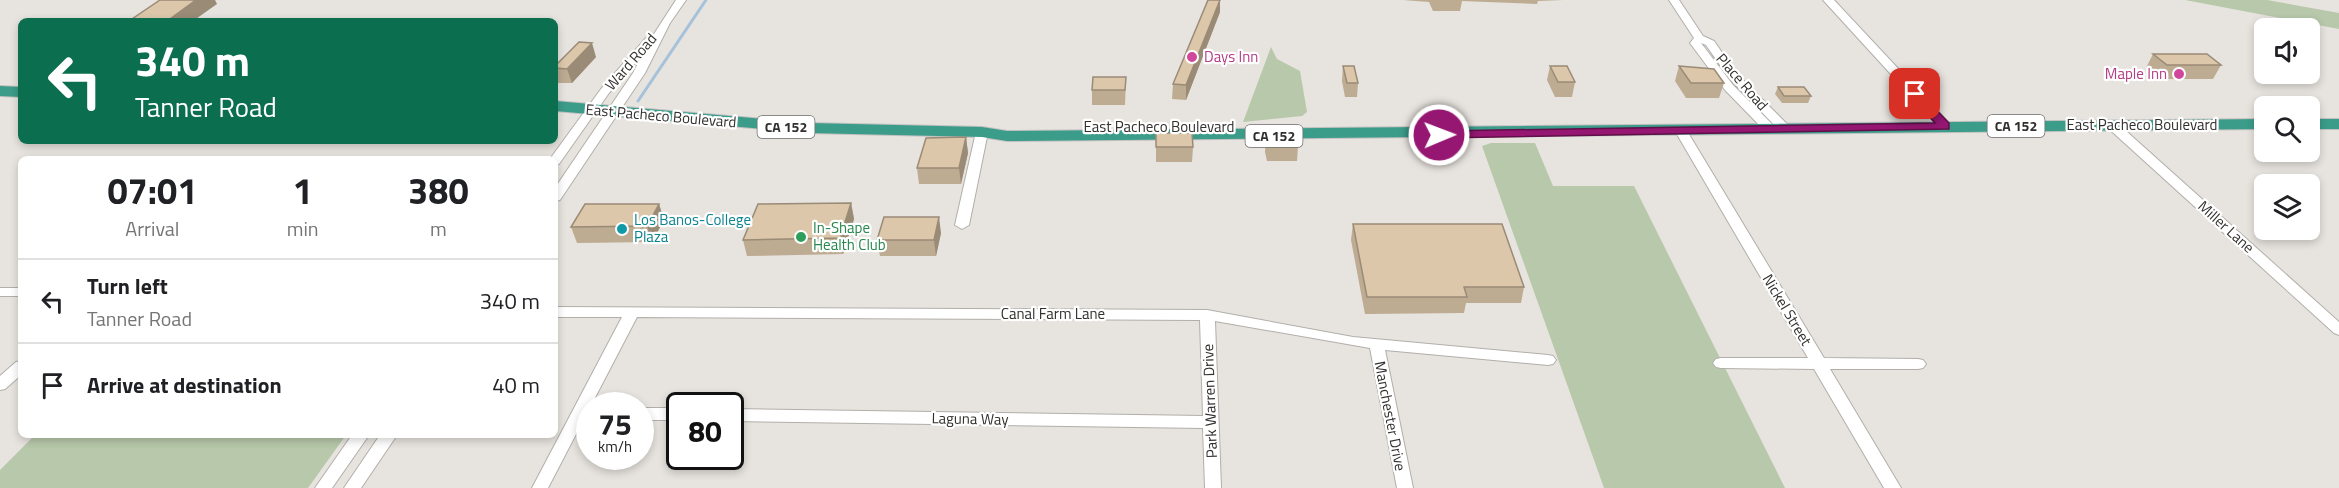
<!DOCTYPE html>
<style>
body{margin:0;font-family:"Titillium Web",sans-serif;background:#f2f2f2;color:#202124;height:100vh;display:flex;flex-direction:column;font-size:22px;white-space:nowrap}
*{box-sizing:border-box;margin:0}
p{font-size:20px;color:#757577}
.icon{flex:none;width:33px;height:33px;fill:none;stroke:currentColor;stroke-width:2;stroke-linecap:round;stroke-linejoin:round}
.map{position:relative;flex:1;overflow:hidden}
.sheet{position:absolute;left:18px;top:156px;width:540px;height:282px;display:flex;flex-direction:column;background:#fff;border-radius:9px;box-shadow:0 3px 9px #0003}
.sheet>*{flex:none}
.banner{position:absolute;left:18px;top:18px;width:540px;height:126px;border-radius:9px;box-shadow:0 3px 9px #0003;background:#0b6e4f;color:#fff;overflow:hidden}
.tools{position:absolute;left:2254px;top:18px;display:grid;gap:12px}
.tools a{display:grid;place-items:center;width:66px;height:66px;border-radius:9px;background:#fff;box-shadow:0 3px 9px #0003;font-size:30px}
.speed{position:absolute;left:576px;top:392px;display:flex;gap:12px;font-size:30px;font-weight:700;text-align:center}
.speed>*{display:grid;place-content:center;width:78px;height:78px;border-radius:50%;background:#fff;box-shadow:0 3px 9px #0003;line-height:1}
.speed small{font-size:15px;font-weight:400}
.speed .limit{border:3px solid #111;border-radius:9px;background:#fff;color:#111}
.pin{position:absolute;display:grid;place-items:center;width:51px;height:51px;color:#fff;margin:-26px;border-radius:12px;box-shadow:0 3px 9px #0006}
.me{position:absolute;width:66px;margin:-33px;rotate:89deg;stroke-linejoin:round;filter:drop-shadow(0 0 4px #0008)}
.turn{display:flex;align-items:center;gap:21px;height:126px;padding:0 18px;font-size:27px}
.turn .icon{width:78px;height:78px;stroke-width:2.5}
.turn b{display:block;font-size:42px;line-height:51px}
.eta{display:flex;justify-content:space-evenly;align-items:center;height:102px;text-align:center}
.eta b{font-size:36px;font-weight:700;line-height:42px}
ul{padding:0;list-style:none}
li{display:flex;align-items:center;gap:18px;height:84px;padding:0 18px;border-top:2px solid #e0e0e0}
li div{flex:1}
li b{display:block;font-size:22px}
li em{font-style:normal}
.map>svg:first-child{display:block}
</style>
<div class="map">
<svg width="2339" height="488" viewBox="0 0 2339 488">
<rect width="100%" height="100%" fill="#e7e3de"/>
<path fill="#b8c8aa" d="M2185 0H2267L2339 13V29Z
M1271 47 1277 59 1300 71 1307 112 1302 116 1243 122Z
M1491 143H1535L1553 186H1634L1785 488H1604L1482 146Z
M35 435H346L308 488H0V470Z"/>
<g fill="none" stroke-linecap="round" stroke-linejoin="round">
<path stroke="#a6c2da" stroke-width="3" d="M638 101 706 0"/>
<g stroke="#b2afaa" stroke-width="2">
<path id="minor" d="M676 0H686L670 23 645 73 560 200 555 201V188L633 73 643 54 609 93 559 164 555 165V159H550L601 89 646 38 652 37Z
M1669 0H1679L1703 36 1714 41 1737 74 1787 124 1789 127 1787 130H1779L1729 78 1706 45 1701 43 1733 85 1772 124 1774 127 1772 130H1764L1725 90 1690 43 1694 38Z
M1823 0H1834L1949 123 1951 126 1949 129H1941Z
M2112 121 2116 122 2339 322V335L2334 333 2108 128 2106 125Z
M1681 127 1687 131 1824 358 1918 359 1923 360 1926 364 1923 368 1918 369H1830L1901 488H1884L1814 369 1721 368 1716 367 1713 363 1716 359 1721 358H1808L1675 131Z
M982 128 988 132 969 225 962 229 955 225 976 132Z
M0 288H21V296H0Z
M555 307 1207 310 1353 337 1548 355 1553 356 1556 360 1553 364 1548 365 1385 350 1413 488H1397L1370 348 1215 321 1221 488H1205L1203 428 730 421V409L1203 416 1200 320 637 317 548 488H532L622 317H555Z
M21 361V375L5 389 0 390V376L16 362Z
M640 408H680V420H640Z
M352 435H369L332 488H315Z
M380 435H397L361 488H344Z"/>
</g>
<g stroke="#c1c1c0" stroke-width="2">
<path id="highway" d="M0 86 21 87V97L0 96Z
M555 101 809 123 982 127 1007 131 2265 119V129L1007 141 982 137 809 133 555 111Z
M2310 119H2339V129H2310Z"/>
</g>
<use href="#minor" fill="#fff" fill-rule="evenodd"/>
<use href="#highway" fill="#3b9c8a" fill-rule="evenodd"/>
</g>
<path fill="#bdab92" d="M1403 0H1563L1538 1 1537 4 1462 1 1460 11H1433L1429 2Z
M1220 12 1186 100 1172 99 1173 84Z
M2153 54 2221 65 2213 79H2159L2146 68Z
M596 57 572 83H558L555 74V66Z
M1343 66 1358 83 1357 97H1345L1342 81Z
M1550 66 1575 82 1572 97H1555L1547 80Z
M1679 66 1724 83 1719 98H1686L1675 81Z
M1126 77 1125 105H1092V90Z
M1778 87 1811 96 1808 103H1782L1775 94Z
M1156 133 1193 147 1192 162H1156Z
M966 137 968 153 961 184H919L917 168Z
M1266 137 1298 146 1297 161H1267L1265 152Z
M851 203 854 219 843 254 747 256 743 240Z
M659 204 664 220 652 242 577 243 571 227Z
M1353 224 1524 287 1521 303H1466L1464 313 1365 314 1351 240Z
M941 233 936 256H880L877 240Z"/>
<path fill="#9a8b77" d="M196 0H215L217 4 193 21H167Z
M1220 0V12L1186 100V85Z
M592 43 596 57 572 83 567 69Z
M966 137 968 153 961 184 959 168Z
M851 203 854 219 843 254 840 238Z
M659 204 664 220 652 242 647 226Z
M939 217 941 233 936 256 934 240Z"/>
<path fill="#dcc7aa" stroke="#9a8b77" stroke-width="1.5" d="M160 0H196L167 21H129Z
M1208 0H1220L1186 85 1173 84Z
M579 42 592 43 567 69 555 68V66Z
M2153 54H2207L2221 65H2167Z
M1343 66H1354L1358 83H1347Z
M1550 66H1567L1575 82H1558Z
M1679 66 1714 69 1724 83H1691Z
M1093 77H1126L1125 90H1092Z
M1778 87H1804L1811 96H1784Z
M1156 133H1192L1193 147H1156Z
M966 137 959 168H917L926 138Z
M1266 137H1296L1298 146H1267Z
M851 203 840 238 743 240 758 204Z
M585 204H659L647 226 571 227Z
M884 217H939L934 240H877Z
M1353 224H1502L1524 287H1464L1467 297H1367Z"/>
<path fill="#951771" stroke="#610f49" stroke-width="1.5" d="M1911 92H1919L1949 123V129L1439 138 1433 135 1439 131 1935 123 1911 97Z"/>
<g fill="#d1479c" stroke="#fff" stroke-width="2">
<circle cx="1192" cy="57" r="6"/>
<circle cx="2179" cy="74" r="6"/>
</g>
<circle fill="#0f9aa8" stroke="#fff" stroke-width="2" cx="622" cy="229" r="6"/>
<circle fill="#2e9e5b" stroke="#fff" stroke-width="2" cx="801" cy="237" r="6"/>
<g text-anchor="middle" stroke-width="4.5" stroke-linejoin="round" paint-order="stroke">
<g fill="#fff" stroke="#6f6e6d" stroke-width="1.5">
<rect x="1987.5" y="115" width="57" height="22" rx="4.5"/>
<rect x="757.5" y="116" width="57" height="22" rx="4.5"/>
<rect x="1245.5" y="125" width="57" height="22" rx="4.5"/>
</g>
<g font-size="14" font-weight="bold" fill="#31302e">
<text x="2016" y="131">CA 152</text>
<text x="786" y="132">CA 152</text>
<text x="1274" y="141">CA 152</text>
</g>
<g font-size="15" fill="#b23c85" stroke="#fff" text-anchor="start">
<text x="1204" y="62">Days Inn</text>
<text x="2167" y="79" text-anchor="end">Maple Inn</text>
</g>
<g font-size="15" fill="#31302e" stroke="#fff">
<text transform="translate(631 62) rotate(-49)" y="5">Ward Road</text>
<text transform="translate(1742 82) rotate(49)" y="5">Place Road</text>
<text transform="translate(661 116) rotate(5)" y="5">East Pacheco Boulevard</text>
<text x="2142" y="130">East Pacheco Boulevard</text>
<text x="1159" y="132">East Pacheco Boulevard</text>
<text transform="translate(2226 227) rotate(42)" y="5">Miller Lane</text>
<text transform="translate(1787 310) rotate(59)" y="5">Nickel Street</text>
<text x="1053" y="319">Canal Farm Lane</text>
<text transform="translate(1210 401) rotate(-92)" y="5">Park Warren Drive</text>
<text transform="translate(1390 416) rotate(79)" y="5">Manchester Drive</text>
<text transform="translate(970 419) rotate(1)" y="5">Laguna Way</text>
</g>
<g font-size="15" fill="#0d838f" stroke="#fff" text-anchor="start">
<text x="634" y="225">Los Banos-College<tspan x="634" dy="17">Plaza</tspan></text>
</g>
<g font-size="15" fill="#27864d" stroke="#fff" text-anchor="start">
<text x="813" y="233">In-Shape<tspan x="813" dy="17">Health Club</tspan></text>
</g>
</g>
</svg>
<div class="tools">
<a><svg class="icon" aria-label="sound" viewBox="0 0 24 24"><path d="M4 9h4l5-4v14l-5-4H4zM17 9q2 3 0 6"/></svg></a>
<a><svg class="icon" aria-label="search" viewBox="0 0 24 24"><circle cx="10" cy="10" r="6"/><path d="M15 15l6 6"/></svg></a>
<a><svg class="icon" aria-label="layers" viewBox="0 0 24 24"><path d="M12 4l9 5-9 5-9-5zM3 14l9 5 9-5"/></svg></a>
</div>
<div class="speed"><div>75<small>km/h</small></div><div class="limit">80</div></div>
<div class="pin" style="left:1915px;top:94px;background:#d93025"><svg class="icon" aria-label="arrive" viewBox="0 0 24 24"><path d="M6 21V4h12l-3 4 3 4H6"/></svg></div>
<svg class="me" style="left:1439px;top:135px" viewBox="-20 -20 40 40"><circle r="17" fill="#951771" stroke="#fff" stroke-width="3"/><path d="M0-11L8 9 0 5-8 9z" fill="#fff"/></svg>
<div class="banner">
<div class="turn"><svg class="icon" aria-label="left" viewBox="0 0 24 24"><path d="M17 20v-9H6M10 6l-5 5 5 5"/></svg><div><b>340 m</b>Tanner Road</div></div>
</div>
<section class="sheet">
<div class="eta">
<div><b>07:01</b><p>Arrival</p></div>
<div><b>1</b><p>min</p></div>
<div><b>380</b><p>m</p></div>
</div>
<ul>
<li><svg class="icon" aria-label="left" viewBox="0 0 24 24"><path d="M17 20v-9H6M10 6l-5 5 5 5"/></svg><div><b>Turn left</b><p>Tanner Road</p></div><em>340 m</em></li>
<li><svg class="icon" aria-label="arrive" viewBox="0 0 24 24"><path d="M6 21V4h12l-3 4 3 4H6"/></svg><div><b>Arrive at destination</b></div><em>40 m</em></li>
</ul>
</section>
</div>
